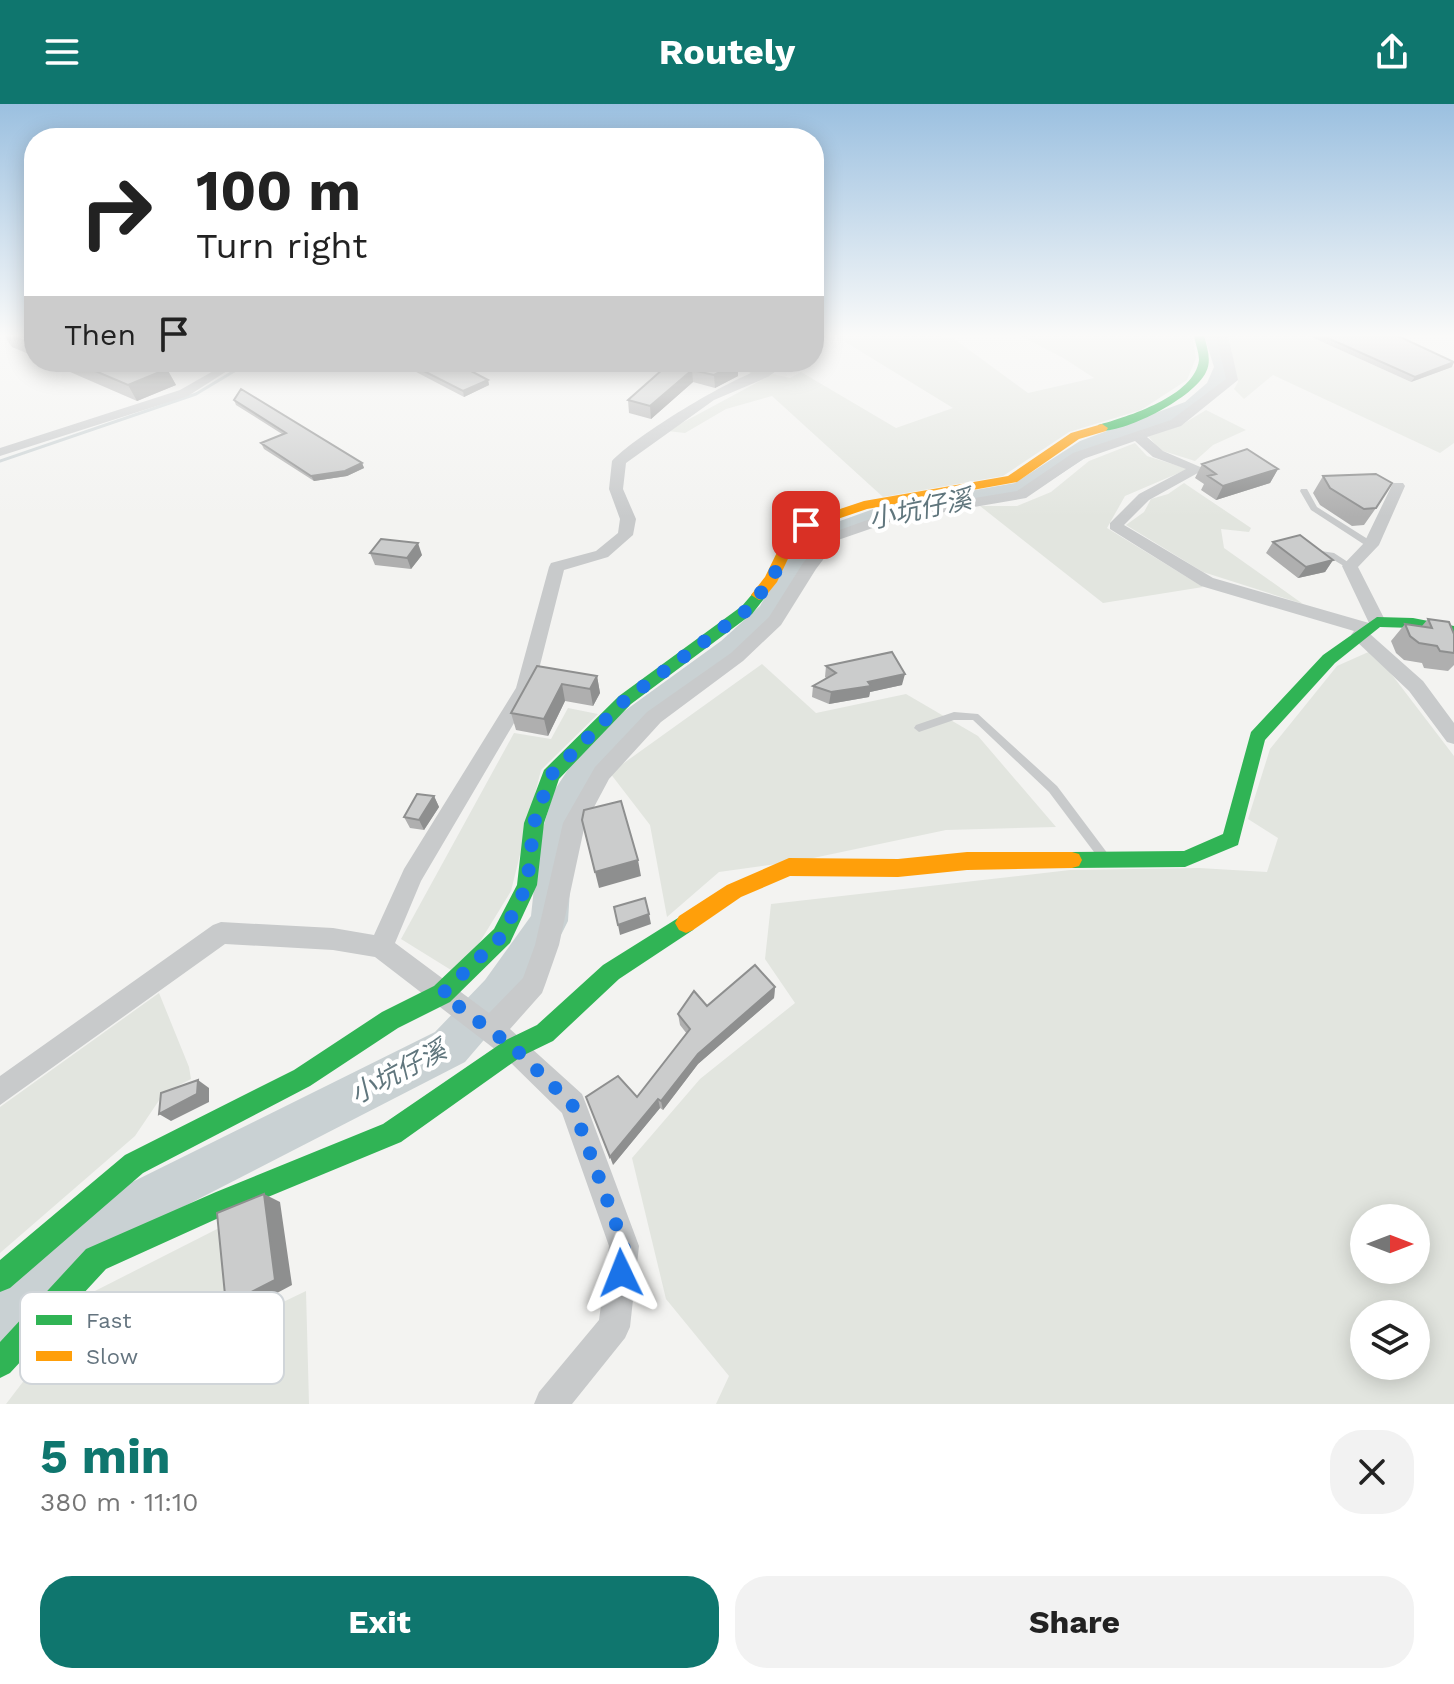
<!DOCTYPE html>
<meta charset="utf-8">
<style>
body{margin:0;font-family:"Work Sans","Noto Sans TC",sans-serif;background:#f2f2f2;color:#222;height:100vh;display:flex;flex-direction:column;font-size:30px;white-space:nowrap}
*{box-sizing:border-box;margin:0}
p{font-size:26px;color:#767676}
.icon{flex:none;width:44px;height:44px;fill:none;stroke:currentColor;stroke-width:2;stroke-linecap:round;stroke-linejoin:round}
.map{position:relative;height:1300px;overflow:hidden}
.side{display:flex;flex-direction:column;background:#fff;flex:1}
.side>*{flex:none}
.hud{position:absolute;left:24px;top:24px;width:800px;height:244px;border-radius:32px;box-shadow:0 4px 20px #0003;background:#fff;color:#222;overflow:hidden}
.needle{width:52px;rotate:90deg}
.controls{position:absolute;left:1350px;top:1100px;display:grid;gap:16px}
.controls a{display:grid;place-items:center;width:80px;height:80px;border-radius:50%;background:#fff;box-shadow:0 4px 20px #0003;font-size:40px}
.pin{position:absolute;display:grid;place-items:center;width:68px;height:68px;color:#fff;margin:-34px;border-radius:16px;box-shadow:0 4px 12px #0006}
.me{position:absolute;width:88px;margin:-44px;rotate:358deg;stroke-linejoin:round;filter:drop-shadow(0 0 6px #0008)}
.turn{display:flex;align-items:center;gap:28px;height:168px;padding:0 40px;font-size:36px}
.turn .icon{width:104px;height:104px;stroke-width:2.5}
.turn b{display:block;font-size:56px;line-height:68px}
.then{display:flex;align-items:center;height:76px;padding:0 40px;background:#0003;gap:16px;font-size:30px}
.round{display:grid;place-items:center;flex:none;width:84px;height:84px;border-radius:32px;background:#f2f2f2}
.head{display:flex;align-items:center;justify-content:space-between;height:136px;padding:0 40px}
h1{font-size:48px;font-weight:700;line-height:60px;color:#0f766e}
.action{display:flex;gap:16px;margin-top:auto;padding:16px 40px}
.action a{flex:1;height:92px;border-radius:32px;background:#0f766e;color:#fff;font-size:32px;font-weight:700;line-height:92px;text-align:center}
.action a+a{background:#f2f2f2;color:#222}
header{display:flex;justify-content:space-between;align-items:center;height:104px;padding:0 40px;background:#0f766e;color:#fff;font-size:36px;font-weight:700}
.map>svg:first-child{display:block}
</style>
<header><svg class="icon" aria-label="menu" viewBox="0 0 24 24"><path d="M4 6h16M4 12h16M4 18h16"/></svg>Routely<svg class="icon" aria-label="share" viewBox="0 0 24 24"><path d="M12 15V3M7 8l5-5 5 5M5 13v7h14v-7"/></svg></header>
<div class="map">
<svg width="1454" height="1300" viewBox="0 0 1454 1300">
<rect width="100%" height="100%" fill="#f3f3f1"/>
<path fill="#e2e5df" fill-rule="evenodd" d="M834 231H936L953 234 1028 289 1094 274 1065 255 1019 231H1192L1196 254 1187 276 1141 306 1069 328 1003 372 883 393 772 292 726 305 685 329 667 327 773 270 790 274 801 268 896 324 953 304Z
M1228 231H1307L1411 278 1454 262V339L1440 349 1273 271 1244 295 1234 285 1238 278Z
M1206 306 1246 326 1213 341 1195 357 1160 346 1148 332 1183 320Z
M1135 339 1147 352 1188 365 1125 392 1107 424 1203 483 1103 499 980 402H1017L1051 388 1089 357Z
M1184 379 1251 424 1249 428 1221 425 1224 444 1303 500 1203 468 1126 421 1144 408 1151 395 1168 390Z
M1373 546 1454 652V1300H716L729 1272 666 1195 632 1054 700 975 795 899 765 855 771 800 1070 766 1199 764 1267 768 1278 734 1248 715 1270 645 1337 562ZM1364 1114H1416V1166H1364ZM1364 1210H1416V1262H1364Z
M762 560 816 609 906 590 978 632 1056 723 946 726 799 757 719 768 667 813 650 721 610 669Z
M568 604 598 610 541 666 511 787 478 841 451 866 401 835 514 629 551 635Z
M159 889 189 963 191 975 164 989 135 1032 0 1149V1003Z
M223 1122 229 1224 306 1187 309 1300H6L91 1189Z"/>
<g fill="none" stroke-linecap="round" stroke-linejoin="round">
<path stroke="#c9d1d3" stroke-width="3" d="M0 357 196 290 241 263 276 258"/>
<path fill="#c9d1d3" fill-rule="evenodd" d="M1204 231H1222L1234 263 1223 286 1199 306 1096 347 1030 390 885 416 830 437 812 455 781 513 741 551 612 650 587 690 573 737 568 817 562 829 513 902 465 958 138 1126 53 1196 18 1238 0 1245V1182L19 1162 104 1092 435 928 485 876 531 812 539 737 554 687 590 632 721 537 760 502 792 446 812 427 879 403 1015 379 1080 337 1185 298 1207 279 1214 263Z"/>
<path fill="#c8cacb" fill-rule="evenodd" d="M709 258H720L767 270 764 272Z
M1301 385H1307L1317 403 1374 439V443H1368L1311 406 1300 387Z
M1308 445 1334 449 1354 462 1353 464H1347L1329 453 1308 449Z
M954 608 978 610 1057 682 1108 750 1110 753 1108 756 1104 758 1100 756 1049 688 973 616H954L919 628 914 624 916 621Z"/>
<path fill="#c8cacb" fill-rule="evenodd" d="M827 231 814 240V231Z
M1216 231H1228L1238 276 1181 322 1147 333 1163 347 1205 365 1149 396 1124 421 1213 474 1369 519 1342 462 1364 439 1393 379H1403L1405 382 1379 441 1358 463 1386 518 1370 530 1423 577 1454 619V640L1447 638 1409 587 1354 535 1351 531 1354 527 1201 482 1110 425V419L1139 390 1186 365 1153 353 1135 337 1083 355 1026 394 893 417 838 436 816 465 781 521 743 557 661 618 609 675 585 720 559 841 545 881 542 889 510 925 582 990 586 1000 639 1142 630 1223 625 1234 572 1300H534L539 1288 599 1216 609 1142 562 1009 505 953 375 853 333 846 225 840 0 1001V972L213 821 221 818 333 824 374 831 404 765 516 584 549 463 551 459 596 447 618 429 620 415 609 385 612 357C637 330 754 258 788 258L768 273 714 296 626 359 623 385 636 415 633 431 608 453 564 466 534 585 421 777 395 839 489 909 523 874 535 841 563 719 595 663 647 608 731 549 769 513 803 459 828 430 890 408 1017 387 1073 349 1171 316 1226 275Z
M229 258H247L227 267 188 292 0 352V344L180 286Z"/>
<path fill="#30b455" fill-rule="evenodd" d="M1194 231H1204C1207 244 1212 256 1206 268 1194 294 1125 329 1098 327V321C1127 313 1195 292 1199 256 1199 248 1195 239 1194 231Z
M759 486 767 491 752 510 631 600 559 675 544 719 537 781 510 839 450 898 398 924 310 982 143 1069 10 1184 0 1188V1156L125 1051 294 966 382 908 434 882 494 825 517 781 524 719 544 666 619 592 742 502 754 488Z
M1377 513 1413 514 1454 522V532L1413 524 1380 523 1335 559 1265 636 1238 741 1185 763 1072 764 1065 762 1062 756 1065 750 1072 748 1184 747 1223 730 1251 628 1323 551Z
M686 809 693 812 697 819 693 826 619 875 553 937 522 952 401 1038 234 1107 106 1165 10 1269 0 1274V1238L86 1145 216 1088 383 1020 506 936 537 921 603 861Z"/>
<path fill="#ff9f0a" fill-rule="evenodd" d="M1102 320 1108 324 1106 327 1079 335 1017 378 867 405 811 424 795 440 777 478 764 494 759 496 751 491 765 473 782 438 801 418 864 397 1008 372 1071 329Z
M967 748H1072L1079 750 1082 756 1079 762 1072 764 967 766 898 773 790 772 741 793 693 826 686 829 679 826 675 819 679 812 727 781 789 754 898 755Z"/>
</g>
<path fill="#afafaf" d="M4 231H34V252L12 243Z
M1307 231H1396L1452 263 1411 278Z
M47 258H149L167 265 176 281 137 297Z
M397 258H500L473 268 488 276 489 281 464 293Z
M671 258 738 272 715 284 693 278 651 315 629 309 628 296Z
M234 296 362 359 364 364 347 372 314 377 264 345 261 339 282 330 236 301Z
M1202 360 1278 365 1270 379 1216 396 1201 386 1204 380 1195 374Z
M1323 372 1376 404 1364 421 1352 422 1320 401 1313 389Z
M1273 438 1333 456 1325 468 1298 474 1266 449Z
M370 449 422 451 411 465 375 461Z
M1428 515 1454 530V561L1448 567 1424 564 1422 559 1404 556 1396 549 1391 537 1405 520 1422 522Z
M537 562 597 572 600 589 593 602 565 597 548 632 516 626 511 609Z
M826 562 902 581 870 588 869 593 829 600 812 593 813 582 826 574 825 573Z
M434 692 439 703 424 726 410 724 404 713Z
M775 883 774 894 698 960 663 1006 660 1004 613 1061 637 993 687 930 680 921 678 910Z"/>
<path fill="#8e8f8f" d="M485 258H500L468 271 467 265Z
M1454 258 1452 263 1411 278 1415 273Z
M738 259V272L715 284 714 271Z
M167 265 176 281 137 297 128 281Z
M692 266 693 278 651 315 650 302Z
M488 276 489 281 464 293 463 287Z
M362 359 364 364 347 372 314 377 311 372Z
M1278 365 1270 379 1216 396 1223 382Z
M418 439 422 451 411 465 407 454Z
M1333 456 1325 468 1298 474 1306 463Z
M905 570 902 581 870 588 869 593 829 600 831 588 868 578Z
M597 572 600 589 593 602 590 585Z
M562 580 565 597 548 632 544 615Z
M434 692 439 703 424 726 419 716Z
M638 756 641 772 599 784 595 768Z
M649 810 651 820 620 831 618 821Z
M775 883 774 894 698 960 663 1006 661 997 698 950Z
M198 976 209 984V998L171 1017 159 1010Z
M658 995 660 1004 613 1061 610 1053Z
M264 1090 280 1098 292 1181 245 1206 226 1201Z"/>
<path fill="#cbcccc" stroke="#8e8f8f" stroke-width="2" d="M11 231H34V241Z
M1321 231H1396L1454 258 1415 273Z
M74 258H149L167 265 128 281Z
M406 258H485L467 265 488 276 463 287Z
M671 258H732L738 259 714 271 692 266 650 302 628 296Z
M241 285 362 359 345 367 311 372 261 339 286 329 234 296Z
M1247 345 1278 365 1223 382 1208 372 1216 370 1202 360Z
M1376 370 1392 379 1376 404 1364 405 1330 384 1323 372Z
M1300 431 1333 456 1306 463 1273 438Z
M381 435 418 439 407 454 370 449Z
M1428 515 1449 518 1454 530V549L1440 547 1437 542 1419 539 1410 532 1405 520 1432 524Z
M892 548 905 570 868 578 871 582 831 588 813 582 836 569 826 562Z
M537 562 597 572 590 585 562 580 544 615 511 609Z
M417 690 434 692 419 716 404 713Z
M621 697 638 756 595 768 582 716 584 706Z
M645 794 649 810 618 821 614 803Z
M755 861 775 883 698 950 661 997 658 995 610 1053 586 993 618 972 637 993 690 925 678 910 694 887 707 902Z
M198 976 197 990 159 1010 161 989Z
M264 1090 275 1176 226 1201 217 1109Z"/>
<linearGradient id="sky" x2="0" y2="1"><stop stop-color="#9bc0e0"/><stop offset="0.56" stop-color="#fafaf9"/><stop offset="1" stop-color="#fafaf9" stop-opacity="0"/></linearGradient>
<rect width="1454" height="413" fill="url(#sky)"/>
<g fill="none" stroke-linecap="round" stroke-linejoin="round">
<path stroke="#1a73e8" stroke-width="14" stroke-dasharray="0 25.2" d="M621 1169 624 1142 572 1000 514 944 442 890 502 832 527 781 534 719 551 671 625 596 747 506 772 475 789 438 806 421"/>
</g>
<g text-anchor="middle" stroke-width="8" stroke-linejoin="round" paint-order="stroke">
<g font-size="26" font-style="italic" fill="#60767d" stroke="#fff">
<text transform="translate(920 405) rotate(-12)" y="9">小坑仔溪</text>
<text transform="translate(398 968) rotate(-28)" y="9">小坑仔溪</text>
</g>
</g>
<rect x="20" y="1188" width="264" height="92" rx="12" fill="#fff" stroke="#d0d5d9" stroke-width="2"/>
<rect x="36" y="1211" width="36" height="10" fill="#30b455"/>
<rect x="36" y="1247" width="36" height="10" fill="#ff9f0a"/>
<g font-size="22" fill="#64747f">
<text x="86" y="1224">Fast</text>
<text x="86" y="1260">Slow</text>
</g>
</svg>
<div class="controls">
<a><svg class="needle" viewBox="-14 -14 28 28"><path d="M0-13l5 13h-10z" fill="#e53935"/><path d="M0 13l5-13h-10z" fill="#767676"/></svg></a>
<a><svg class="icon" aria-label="layers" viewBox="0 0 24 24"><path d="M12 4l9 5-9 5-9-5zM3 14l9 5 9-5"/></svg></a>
</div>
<div class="pin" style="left:806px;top:421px;background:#d93025"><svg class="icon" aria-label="arrive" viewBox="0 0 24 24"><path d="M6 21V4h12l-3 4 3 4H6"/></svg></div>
<svg class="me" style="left:621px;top:1169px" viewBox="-20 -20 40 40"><path d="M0-17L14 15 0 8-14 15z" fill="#1a73e8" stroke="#fff" stroke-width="4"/></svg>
<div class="hud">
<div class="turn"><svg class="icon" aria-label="right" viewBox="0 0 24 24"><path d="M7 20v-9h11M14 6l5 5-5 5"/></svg><div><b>100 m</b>Turn right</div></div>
<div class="then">Then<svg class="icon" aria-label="arrive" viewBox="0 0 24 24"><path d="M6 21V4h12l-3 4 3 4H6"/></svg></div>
</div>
</div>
<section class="side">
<div class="head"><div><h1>5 min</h1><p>380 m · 11:10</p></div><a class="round"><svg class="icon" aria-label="close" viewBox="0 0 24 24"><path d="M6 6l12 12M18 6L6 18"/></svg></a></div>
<div class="action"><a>Exit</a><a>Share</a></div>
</section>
